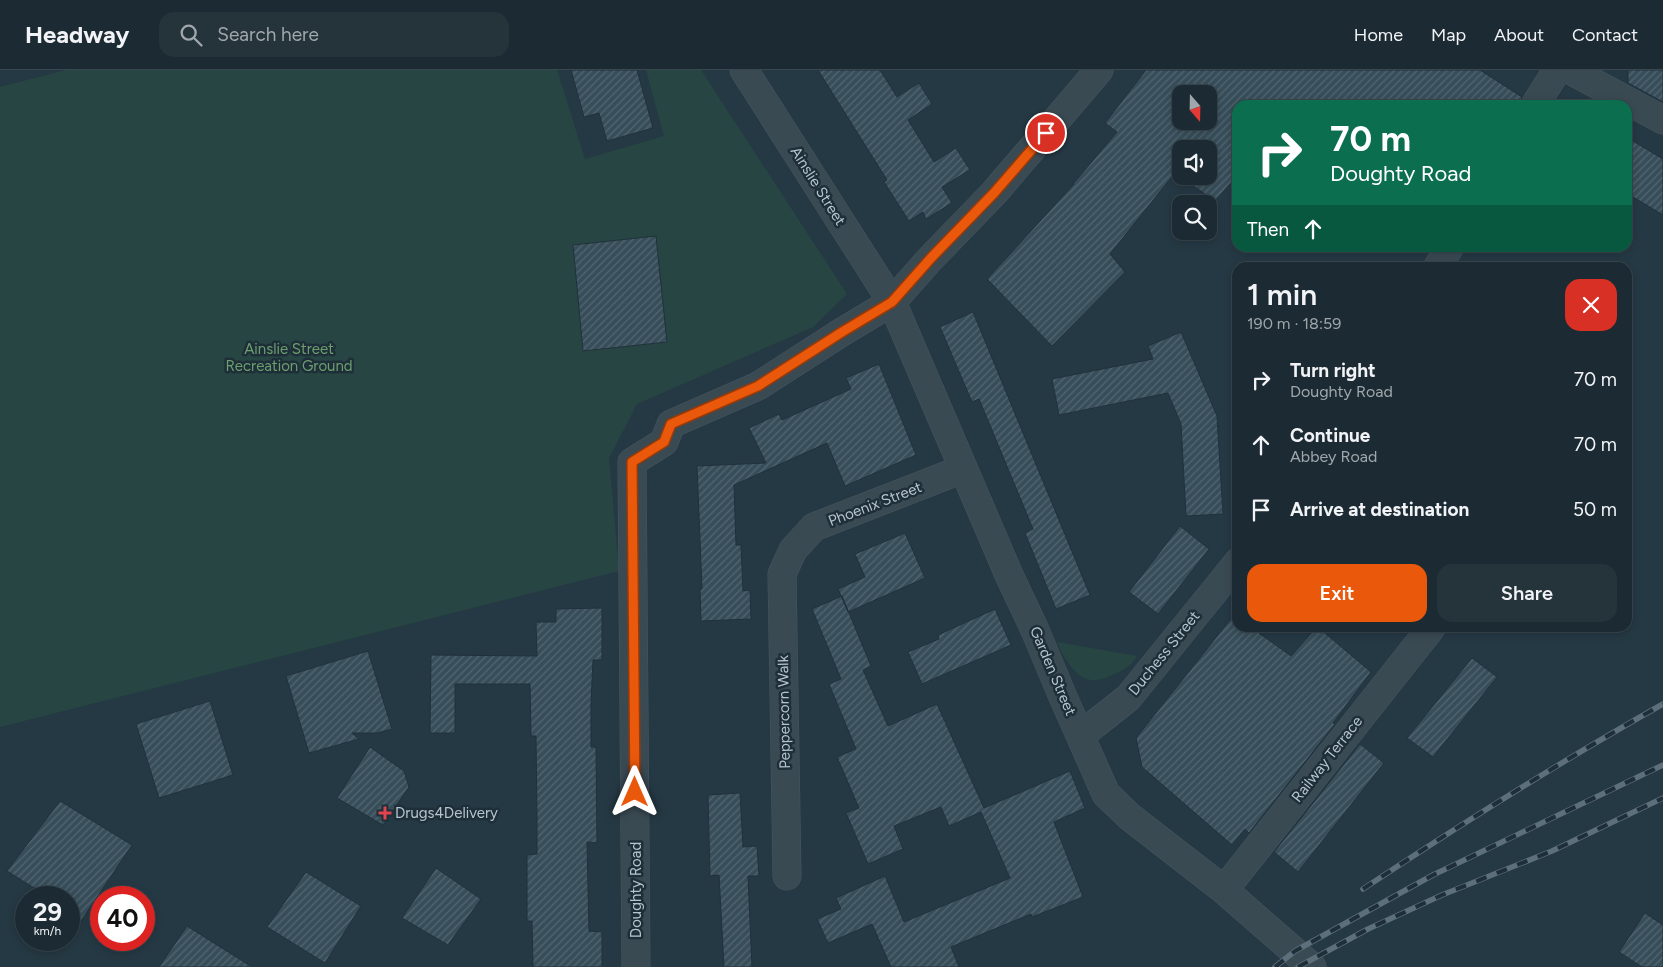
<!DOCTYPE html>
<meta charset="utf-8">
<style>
body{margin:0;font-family:Figtree,sans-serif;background:#25333b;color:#f1f3f6;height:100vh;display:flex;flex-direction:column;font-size:19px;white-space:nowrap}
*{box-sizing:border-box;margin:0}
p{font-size:16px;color:#a0a7ac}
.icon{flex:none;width:28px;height:28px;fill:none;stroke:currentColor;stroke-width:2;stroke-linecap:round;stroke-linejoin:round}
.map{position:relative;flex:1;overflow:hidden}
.drawer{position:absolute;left:1232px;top:192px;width:400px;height:370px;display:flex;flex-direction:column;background:#1c2b33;border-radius:15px;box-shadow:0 2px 8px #0003,0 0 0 1px #3a474e}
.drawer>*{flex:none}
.hud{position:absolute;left:1232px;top:30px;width:400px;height:152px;border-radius:15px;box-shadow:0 2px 8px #0003,0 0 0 1px #3a474e;background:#0b6e4f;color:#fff;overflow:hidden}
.needle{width:32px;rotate:160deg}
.tools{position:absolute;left:1172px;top:15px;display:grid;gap:10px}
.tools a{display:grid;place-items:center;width:45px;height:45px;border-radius:10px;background:#1c2b33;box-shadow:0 2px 8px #0003,0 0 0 1px #3a474e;font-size:25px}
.speed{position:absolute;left:15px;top:816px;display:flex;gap:10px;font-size:25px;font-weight:700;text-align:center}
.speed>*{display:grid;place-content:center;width:65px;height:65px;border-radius:50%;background:#1c2b33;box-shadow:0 2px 8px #0003,0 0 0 1px #3a474e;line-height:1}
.speed small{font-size:12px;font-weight:400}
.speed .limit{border:8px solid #d22;background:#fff;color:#111}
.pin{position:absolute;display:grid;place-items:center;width:42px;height:42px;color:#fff;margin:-21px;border:2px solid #fff;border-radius:50%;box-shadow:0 1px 5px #0007}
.me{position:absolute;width:55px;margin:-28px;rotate:0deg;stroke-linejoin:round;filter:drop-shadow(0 0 4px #0008)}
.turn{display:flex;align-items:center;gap:18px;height:105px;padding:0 15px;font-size:22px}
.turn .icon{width:65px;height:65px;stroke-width:2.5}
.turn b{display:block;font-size:35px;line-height:42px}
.then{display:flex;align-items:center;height:48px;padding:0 15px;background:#0003;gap:10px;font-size:19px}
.round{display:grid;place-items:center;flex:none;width:52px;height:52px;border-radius:15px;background:#25333b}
.head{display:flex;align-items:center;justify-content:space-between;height:85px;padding:0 15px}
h1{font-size:30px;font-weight:600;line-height:38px}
.primary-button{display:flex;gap:10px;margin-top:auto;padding:10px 15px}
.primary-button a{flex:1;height:58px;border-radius:15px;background:#ea580c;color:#fff;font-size:20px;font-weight:600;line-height:58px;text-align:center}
.primary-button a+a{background:#25333b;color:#f1f3f6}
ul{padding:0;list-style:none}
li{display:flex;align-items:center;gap:15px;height:65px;padding:0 15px}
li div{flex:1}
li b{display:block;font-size:19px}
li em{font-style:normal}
header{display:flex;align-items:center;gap:30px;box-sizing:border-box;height:70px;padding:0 25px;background:#1c2b33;border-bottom:1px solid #3a474e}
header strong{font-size:24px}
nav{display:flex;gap:28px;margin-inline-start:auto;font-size:18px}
.search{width:350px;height:45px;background:#25333b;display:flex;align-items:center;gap:12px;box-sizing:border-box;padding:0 18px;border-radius:15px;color:#a0a7ac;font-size:19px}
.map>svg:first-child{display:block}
</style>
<header>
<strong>Headway</strong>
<div class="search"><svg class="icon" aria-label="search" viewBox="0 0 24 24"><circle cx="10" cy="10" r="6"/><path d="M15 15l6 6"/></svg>Search here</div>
<nav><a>Home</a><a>Map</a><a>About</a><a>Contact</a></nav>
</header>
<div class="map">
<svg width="1663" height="897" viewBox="0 0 1663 897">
<defs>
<pattern id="building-hatch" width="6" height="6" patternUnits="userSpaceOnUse" patternTransform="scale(1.25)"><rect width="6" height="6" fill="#374e5a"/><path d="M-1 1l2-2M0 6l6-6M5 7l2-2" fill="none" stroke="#526670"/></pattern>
</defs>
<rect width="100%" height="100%" fill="#253944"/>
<path fill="#274542" d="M66 0H557L585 89 664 66 646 0H701L847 224 813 257 637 334 609 388 619 501 0 657V17Z
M1057 572 1137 586C1131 596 1123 601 1112 605 1108 607 1102 609 1097 610 1078 613 1063 587 1057 572Z"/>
<path fill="url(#building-hatch)" stroke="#21313b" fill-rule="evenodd" d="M571 0H637L653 58 607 71 599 43 584 47Z
M818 0H880L897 27 919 13 932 34 908 50 934 92 956 78 970 100 942 117 952 133 926 149 923 142 909 151 884 112 887 110Z
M1146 0H1480L1522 27 1519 35H1238V105L1215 131 1175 103 1110 184 1125 202 1052 276 987 209 1074 114H1073L1117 62 1105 53ZM1181 24H1209V51H1181ZM1181 79H1209V106H1181Z
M1628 0H1663V32L1628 13Z
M1628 68 1663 89V145L1628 124Z
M656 166 667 272 583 281 573 175Z
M973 242 1090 525 1056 539 1025 463 1033 459 979 329 972 332 940 257Z
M1181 262 1217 346 1223 444 1186 446 1181 354 1168 323 1059 345 1052 309 1153 289 1148 276Z
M879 294 916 385 845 416 827 373 734 415 736 475H741L743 521 750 520 751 549 701 551 700 519H702L697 396 766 393 749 358 779 344 782 350 851 319 846 308Z
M1180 456 1209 479 1158 544 1129 522Z
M905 463 925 508 848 542 838 519 865 507 855 484Z
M842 526 871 596 863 600 888 656 937 634 984 738 1070 701 1085 738 1054 752 1083 827 1032 847 1031 844 951 877 959 897H891L872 854 828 873 817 849 841 839 836 828 885 806 904 852 1010 808 981 742 949 756 941 737 894 756 903 779 868 794 846 743 859 738 837 687 856 679 829 614 841 609 812 539Z
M602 538V590H593L591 634V677H596L597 773 587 772 589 861 602 862V897H533L532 851H527V785L537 784V749L536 666H531L530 614H455V663H430L431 585 537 586 536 552H556V539Z
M995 539 1011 575 922 614 908 582 939 569 938 565Z
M1234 545 1238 547V558H1252L1291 586 1316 558H1319L1371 602 1333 653 1335 654 1249 763 1245 759 1232 775 1142 697 1136 668Z
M368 581 392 659 377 663H352L359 669 309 683 286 606Z
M1472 588 1497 607 1433 687 1407 668Z
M210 631 233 705 159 728 136 654Z
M1360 674 1384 693 1298 802 1274 782Z
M370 677 404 701 409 717 383 755 337 728Z
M740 723 743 777 757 776 759 806H748L752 897H724L719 805 710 806 708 725Z
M60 731 132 775 69 869V828H50L7 801Z
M436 798 481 829 448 875 402 848Z
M306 802 361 836 325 893 267 857Z
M1645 843 1663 855V897H1642L1619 882Z
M187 856 252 897H159Z"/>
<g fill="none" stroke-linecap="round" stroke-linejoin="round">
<g stroke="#475660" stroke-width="29">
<path id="minor" d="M744 0 892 232 1009 505 1034 558 1063 627 1106 724 1130 747 1224 820 1312 897
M1535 35 1557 0
M1437 198 1449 178
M1081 665 1128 628 1238 492
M787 806 782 504 793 480 814 457 963 399
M1224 820 1431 558"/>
</g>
<g stroke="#475660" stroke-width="29">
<path id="tertiary" d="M1570 0 1663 50
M636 897 632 392 664 372 671 354 758 316 842 262 892 232 931 188 994 123 1099 0"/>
</g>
<use href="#minor" stroke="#3a4a53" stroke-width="28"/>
<use href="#tertiary" stroke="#3a4a53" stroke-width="28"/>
<g stroke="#5c6f7b" stroke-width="5.5">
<path id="rail" d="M1363 819C1461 754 1560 692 1663 634
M1275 897 1295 881 1433 805 1663 695
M1298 897 1368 859 1442 825 1552 781 1663 728"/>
</g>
<use href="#rail" stroke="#1e2f39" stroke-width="4" stroke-dasharray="11" stroke-linecap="butt"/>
</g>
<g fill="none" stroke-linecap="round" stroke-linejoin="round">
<g stroke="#983908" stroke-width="12">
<path id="route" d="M635 722 632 392 664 372 671 354 758 316 842 262 892 232 931 188 994 123 1046 63"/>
</g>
<use href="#route" stroke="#ea580c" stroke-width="9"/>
</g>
<path fill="#e0444e" stroke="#1e2f39" stroke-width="2" d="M382.5 735.5h5v5h5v5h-5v5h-5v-5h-5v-5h5z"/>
<g text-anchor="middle" stroke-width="5" stroke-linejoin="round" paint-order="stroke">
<g font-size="15" fill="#b7c4cd" stroke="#1e2f39">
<text transform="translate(818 116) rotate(58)" y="5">Ainslie Street</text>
<text transform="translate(875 434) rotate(-21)" y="5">Phoenix Street</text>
<text transform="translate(1164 583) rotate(-51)" y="5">Duchess Street</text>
<text transform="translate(1053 601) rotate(67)" y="5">Garden Street</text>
<text transform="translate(784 642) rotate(-91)" y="5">Peppercorn Walk</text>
<text transform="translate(1327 689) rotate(-52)" y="5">Railway Terrace</text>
<text transform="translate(636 820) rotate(-90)" y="5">Doughty Road</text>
</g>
<g font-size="15" fill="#6d9f6e" stroke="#1e2f39">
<text x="289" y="284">Ainslie Street<tspan x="289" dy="17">Recreation Ground</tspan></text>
</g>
<g font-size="15" fill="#b7c4cd" stroke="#1e2f39" text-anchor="start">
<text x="395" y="748">Drugs4Delivery</text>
</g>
</g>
</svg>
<div class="tools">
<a><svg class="needle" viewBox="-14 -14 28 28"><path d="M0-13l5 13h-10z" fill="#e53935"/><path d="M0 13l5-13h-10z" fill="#a0a7ac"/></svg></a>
<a><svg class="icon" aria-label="sound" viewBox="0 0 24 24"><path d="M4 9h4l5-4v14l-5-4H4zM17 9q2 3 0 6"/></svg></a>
<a><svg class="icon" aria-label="search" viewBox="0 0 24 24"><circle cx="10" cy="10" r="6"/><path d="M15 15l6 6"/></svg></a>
</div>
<div class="speed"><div>29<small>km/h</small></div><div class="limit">40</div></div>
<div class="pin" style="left:1046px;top:63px;background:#d93025"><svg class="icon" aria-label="arrive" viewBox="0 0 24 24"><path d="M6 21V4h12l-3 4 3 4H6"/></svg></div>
<svg class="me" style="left:635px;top:722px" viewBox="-20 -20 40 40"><path d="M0-17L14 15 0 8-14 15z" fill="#ea580c" stroke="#fff" stroke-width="4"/></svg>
<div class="hud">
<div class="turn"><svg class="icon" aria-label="right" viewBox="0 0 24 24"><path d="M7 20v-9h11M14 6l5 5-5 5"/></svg><div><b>70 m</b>Doughty Road</div></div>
<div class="then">Then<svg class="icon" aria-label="ahead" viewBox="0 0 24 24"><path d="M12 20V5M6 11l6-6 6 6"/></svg></div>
</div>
<section class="drawer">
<div class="head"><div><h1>1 min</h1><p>190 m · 18:59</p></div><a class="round" style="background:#d93025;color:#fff"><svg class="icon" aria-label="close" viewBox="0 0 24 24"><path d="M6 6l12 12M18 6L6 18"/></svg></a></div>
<ul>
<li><svg class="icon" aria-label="right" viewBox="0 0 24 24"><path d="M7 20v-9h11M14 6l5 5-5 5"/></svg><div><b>Turn right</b><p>Doughty Road</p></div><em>70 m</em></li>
<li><svg class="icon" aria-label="ahead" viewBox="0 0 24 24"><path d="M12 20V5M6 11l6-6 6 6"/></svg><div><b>Continue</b><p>Abbey Road</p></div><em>70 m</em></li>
<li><svg class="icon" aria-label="arrive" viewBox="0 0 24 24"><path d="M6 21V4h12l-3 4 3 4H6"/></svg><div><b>Arrive at destination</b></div><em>50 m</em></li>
</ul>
<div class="primary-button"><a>Exit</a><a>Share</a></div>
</section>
</div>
